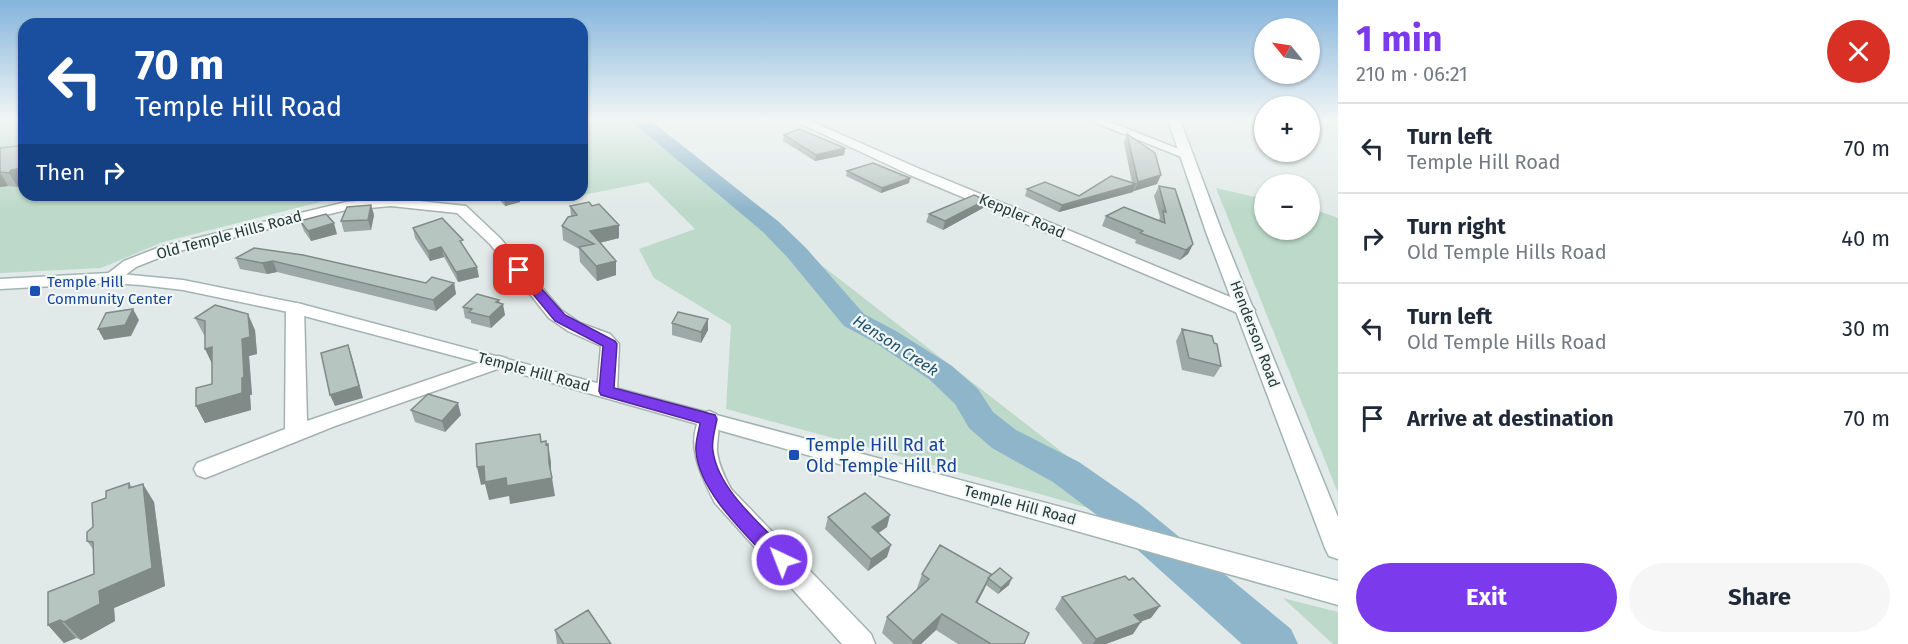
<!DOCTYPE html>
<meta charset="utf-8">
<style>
body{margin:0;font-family:"Fira Sans",sans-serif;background:#f6f6f7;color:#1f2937;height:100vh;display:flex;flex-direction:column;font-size:22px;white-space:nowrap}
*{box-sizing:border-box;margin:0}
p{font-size:20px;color:#747a83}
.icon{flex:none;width:33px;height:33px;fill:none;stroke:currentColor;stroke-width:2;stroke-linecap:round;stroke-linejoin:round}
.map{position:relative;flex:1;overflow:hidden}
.side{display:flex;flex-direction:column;background:#fff;width:570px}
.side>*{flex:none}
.top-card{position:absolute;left:18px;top:18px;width:570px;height:183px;border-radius:18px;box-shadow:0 2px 4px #0004;background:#1a4fa0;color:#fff;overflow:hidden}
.needle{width:39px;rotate:300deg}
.fabs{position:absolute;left:1254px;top:18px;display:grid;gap:12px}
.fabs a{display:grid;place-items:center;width:66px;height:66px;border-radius:50%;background:#fff;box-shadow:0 2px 4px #0004;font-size:30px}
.pin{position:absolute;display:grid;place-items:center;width:51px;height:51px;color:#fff;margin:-26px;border-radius:12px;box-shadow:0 3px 9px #0006}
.me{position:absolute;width:66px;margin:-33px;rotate:317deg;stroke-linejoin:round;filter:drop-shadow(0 0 4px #0008)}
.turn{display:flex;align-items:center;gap:21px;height:126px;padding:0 18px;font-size:27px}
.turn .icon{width:78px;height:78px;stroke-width:2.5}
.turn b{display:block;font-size:42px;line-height:51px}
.then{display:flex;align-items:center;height:57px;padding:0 18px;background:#0003;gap:12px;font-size:22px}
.round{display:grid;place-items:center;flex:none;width:63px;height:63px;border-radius:32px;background:#f6f6f7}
.summary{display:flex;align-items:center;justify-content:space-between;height:102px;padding:0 18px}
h1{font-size:36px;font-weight:700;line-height:45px;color:#7c3aed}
.primary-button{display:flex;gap:12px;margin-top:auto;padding:12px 18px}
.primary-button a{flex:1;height:69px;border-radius:36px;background:#7c3aed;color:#fff;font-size:24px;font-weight:700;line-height:69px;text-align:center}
.primary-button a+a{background:#f6f6f7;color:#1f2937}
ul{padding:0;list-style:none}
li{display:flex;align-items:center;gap:18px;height:90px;padding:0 18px;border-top:2px solid #e0e1e3}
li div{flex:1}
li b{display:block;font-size:22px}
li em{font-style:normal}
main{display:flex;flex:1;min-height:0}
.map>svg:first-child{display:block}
</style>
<main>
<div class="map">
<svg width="1338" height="644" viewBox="0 0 1338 644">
<rect width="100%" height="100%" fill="#e1eae8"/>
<path fill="#bcd9ca" d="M0 120H24V195H358L332 199 163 242 101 268 0 273Z
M582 120H631L802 250 1161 529 1047 496 726 409 731 325 654 278 639 249 695 229 648 182 583 195Z
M1216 188 1264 199V230H1310V208L1338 218V493Z
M1283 598 1338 612V644H1333Z"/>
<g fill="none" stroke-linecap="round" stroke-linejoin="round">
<path fill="#8fb5ca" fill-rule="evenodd" d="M630 120H650L779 222 806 248 864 314 896 331 952 366 978 389 993 412 1016 430 1079 462 1138 503 1291 629 1298 644H1242L1110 525 1053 482 992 448 969 428 955 404 930 380 876 343 844 326 788 258 763 232Z"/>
<g stroke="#a5b1b0" stroke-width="3">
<path id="street" d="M793 120H808L920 169 1252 306 1255 310 1252 314H1240L910 175Z
M1089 120H1105L1194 155 1188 159 1184 158Z
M391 198 466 206 500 238 561 310 580 323 610 334 619 344 617 391 614 396 607 398 600 396 597 391 601 346 568 331 549 318 490 244 457 213 391 206 346 210 171 253 136 267 116 282H104L102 278 124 261 160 247 346 202Z
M295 303 301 304 304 308 307 421 492 358 499 356 506 358 509 362 506 366 335 426 213 475 205 478 197 475 194 469 197 463 285 429 286 308 289 304Z
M709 411 716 414C722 424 716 440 717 452 719 466 725 478 731 489L871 634 875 644H842L715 503C701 476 684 443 702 414Z"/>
</g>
<g stroke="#a2b5b2" stroke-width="3">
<path id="secondary" d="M1168 120H1180L1222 232 1338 517V559L1329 556 1325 548 1206 232Z
M110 273 183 280 301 304 1338 581V605L492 366 293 313 183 290 141 285 110 283 0 289V279Z"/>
</g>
<use href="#street" fill="#fff" fill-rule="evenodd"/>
<use href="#secondary" fill="#fff" fill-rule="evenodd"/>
</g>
<path fill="#9da9a6" d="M1224 120H1250L1249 123Z
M1127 134 1157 184 1134 191V189L1133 192 1059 212 1025 196 1027 189 1079 196 1132 183 1124 142Z
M784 135 845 148 844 155 815 161 783 141Z
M0 148 19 184 18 187 8 186 0 187Z
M847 171 910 178 909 183 881 193 846 176Z
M1159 186 1193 244 1188 254 1180 260 1135 243 1136 240 1102 226 1106 216 1159 220 1160 217 1154 196Z
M495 195H519L520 202 505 206Z
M371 205 374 215 371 230 344 232 341 221Z
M570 206H592L619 225V238L600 243 616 261V275L597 281 580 262 579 249 563 240 562 226 571 216Z
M983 208 943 230 926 222 929 214Z
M300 221 337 234 311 241 304 231Z
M413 228 464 247 479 277 458 282 444 257 430 261 415 238Z
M254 248 426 283H454L456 294 436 311 277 272 267 274 240 269 236 258Z
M499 303 505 315 491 328 471 323V320L465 318 463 307Z
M195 318 255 330 257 354 249 356 252 395H250L251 410 205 423 196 406 212 384V363L205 335H204Z
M708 319V330L701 343 672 335V323Z
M1182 329 1221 366 1214 377 1182 370 1176 341Z
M411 410 461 415 445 432 415 422Z
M129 483 132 487 154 502 165 586 114 608 115 621 81 640 76 638 64 643 48 625 94 574 93 549 87 541 106 498Z
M828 517 887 527 878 533 887 557 868 571 825 529Z
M922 574 990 577 1009 585 998 594 986 585 977 603 1024 644H958L936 630 921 644H894L882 633 887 617 916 591Z
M1062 597 1151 618 1140 621 1133 634 1106 644H1083L1055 609Z
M555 630 611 644H557Z"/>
<path fill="#808a87" d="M845 148 844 155 815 161 816 155Z
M24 168V183L19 184 18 187 9 173 11 170Z
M0 172 8 186 0 187Z
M1161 175 1157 184 1134 191 1138 182Z
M910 178 909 183 881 193 882 188Z
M1136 184 1133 192 1059 212 1062 205Z
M519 195 520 202 505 206 504 199Z
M986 200 983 208 943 230 945 221Z
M371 205 374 215 371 230 368 220Z
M334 223 337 234 311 241 308 231Z
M619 225V238L594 244 590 231Z
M1193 244 1188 254 1180 260 1186 250Z
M441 247 444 257 430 261 428 251Z
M273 261 277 272 267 274 262 263Z
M616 261V275L597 281 596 266Z
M477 267 479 277 458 282 456 272Z
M454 283 456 294 436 311 433 300Z
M499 300 500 307 503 304 505 315 491 328 489 317 496 302Z
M133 309 139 320 131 336 104 340 98 329Z
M248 314 255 330 257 354 249 356 252 395H250L251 410 205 423 196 406 242 378V339Z
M708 319V330L701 343V332Z
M348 345 352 357 363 398 335 406 330 395Z
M212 347 213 366 205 349Z
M458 403 461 415 445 432 442 421Z
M548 444 551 462V478H552L555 496 510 504 509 496 489 500 485 484 481 485 477 467 484 466Z
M143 484 154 502 165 586 114 608 115 621 81 640 64 622 99 591Z
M890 515 887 527 869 540 872 527Z
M891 545 887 557 868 571 871 559Z
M991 574 984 590 969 618 976 602Z
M1012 578 1009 585 998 594 1001 588Z
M1160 606 1151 618 1126 627 1134 615Z
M942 614 936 630 921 644H912L913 641Z
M60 620 76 638 64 643 48 625Z
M1141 622 1133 634 1106 644H1093L1096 639Z"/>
<path fill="#b7c5c1" stroke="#808a87" stroke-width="1.5" d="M799 129 845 148 816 155 784 135Z
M1127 134 1155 153 1161 175 1138 182Z
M24 145V168L11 170 9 173 0 172V148Z
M873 163 910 178 882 188 847 171Z
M1111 176 1136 184 1062 205 1027 189 1045 182 1079 196Z
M1159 186 1175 189 1193 244 1186 250 1140 233 1143 231 1106 216 1124 207 1165 223 1163 211 1166 212Z
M500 195H518L504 199Z
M974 195 986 200 945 221 929 214Z
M589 202 592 206 599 204 619 225 590 231 616 261 596 266 579 247 594 244 562 226 568 217 577 215 570 206Z
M371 205 368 220 341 221 347 207Z
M326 214 334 223 308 231 300 221Z
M442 218 463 240 460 241 477 267 456 272 441 247 428 251 413 228Z
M254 248 303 255 426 283 432 277 454 283 433 300 273 261 262 263 236 258Z
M477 294 499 300 496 302 503 304 489 317 469 312 472 309 463 307Z
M215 305 248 314 250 337 242 339 244 377 242 378V393L196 406V388L212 384V347L205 349V321L195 318Z
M133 309 125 325 98 329 106 313Z
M678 312 708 319 701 332 672 323Z
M1182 329 1212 336 1214 343 1217 344 1221 366 1189 358Z
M348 345 359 386 330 395 321 353Z
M428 394 458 403 442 421 411 410Z
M540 434 541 442 546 441V445L548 444 549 463 552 478 507 486 506 478 485 482 484 466 477 467 476 444Z
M129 483V488L143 484 152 568 99 591 100 604 64 622 60 620 48 625V592L94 574 93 542 87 541V532L93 527 92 503 106 498V491Z
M865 493 890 515 872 527 891 545 871 559 828 517Z
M940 545 991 574 976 602 1029 633 1024 644H991L942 614 913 641 887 617 929 579 922 574Z
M1000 568 1012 578 1001 588 988 578Z
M1125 576 1129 580 1133 578 1160 606 1134 615 1141 622 1096 639 1062 597Z
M588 610 611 644H564L555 630Z"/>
<linearGradient id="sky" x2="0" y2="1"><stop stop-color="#84b4dc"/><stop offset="0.57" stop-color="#f2f6f5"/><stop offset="1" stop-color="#f2f6f5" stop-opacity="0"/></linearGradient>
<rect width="1338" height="210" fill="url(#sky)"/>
<path fill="#7c3aed" stroke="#51269a" stroke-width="1.5" d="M519 267 523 268 565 315 615 341 617 344 614 388 715 415 717 419C715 429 711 442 713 451 718 490 763 526 789 554L792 560 789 566 782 568 775 566C748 536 699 493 696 451 695 442 699 431 700 423L601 395 599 391 603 346 555 321 513 270Z"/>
<g fill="#1a4fb4" stroke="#f1f7f5" stroke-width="2">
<rect x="29" y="285" width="12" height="12" rx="3"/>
<rect x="788" y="449" width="12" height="12" rx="3"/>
</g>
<g text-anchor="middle" stroke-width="4.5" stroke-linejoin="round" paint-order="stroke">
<g font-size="15" fill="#243938" stroke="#f1f7f5">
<text transform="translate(1022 216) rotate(23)" y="5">Keppler Road</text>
<text transform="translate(229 235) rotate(-15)" y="5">Old Temple Hills Road</text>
<text transform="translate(1255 334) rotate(69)" y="5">Henderson Road</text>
<text transform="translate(534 372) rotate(15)" y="5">Temple Hill Road</text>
<text transform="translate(1020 505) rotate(15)" y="5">Temple Hill Road</text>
</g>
<g font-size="15" fill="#164399" stroke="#f1f7f5" text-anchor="start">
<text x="47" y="287">Temple Hill<tspan x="47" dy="17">Community Center</tspan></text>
</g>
<g font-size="16" font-style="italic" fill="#24536e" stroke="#f1f7f5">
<text transform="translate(896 345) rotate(33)" y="6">Henson Creek</text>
</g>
<g font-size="18" fill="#164399" stroke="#f1f7f5" text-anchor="start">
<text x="806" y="451">Temple Hill Rd at<tspan x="806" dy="21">Old Temple Hill Rd</tspan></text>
</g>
</g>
</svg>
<div class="fabs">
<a><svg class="needle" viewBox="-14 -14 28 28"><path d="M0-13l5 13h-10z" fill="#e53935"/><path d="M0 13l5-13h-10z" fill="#747a83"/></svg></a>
<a>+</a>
<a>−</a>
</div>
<div class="pin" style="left:519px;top:270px;background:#d93025"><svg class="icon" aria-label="arrive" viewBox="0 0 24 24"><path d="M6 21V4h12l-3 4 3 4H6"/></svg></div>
<svg class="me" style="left:782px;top:560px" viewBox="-20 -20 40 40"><circle r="17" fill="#7c3aed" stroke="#fff" stroke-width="3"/><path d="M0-11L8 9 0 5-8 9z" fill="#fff"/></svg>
<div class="top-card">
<div class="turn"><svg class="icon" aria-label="left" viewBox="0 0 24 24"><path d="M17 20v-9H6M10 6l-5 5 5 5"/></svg><div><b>70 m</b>Temple Hill Road</div></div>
<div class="then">Then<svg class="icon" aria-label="right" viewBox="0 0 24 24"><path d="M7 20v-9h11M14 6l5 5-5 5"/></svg></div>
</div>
</div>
<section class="side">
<div class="summary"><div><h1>1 min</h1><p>210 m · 06:21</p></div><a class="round" style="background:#d93025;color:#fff"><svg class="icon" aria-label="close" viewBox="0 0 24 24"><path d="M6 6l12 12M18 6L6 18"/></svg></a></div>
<ul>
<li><svg class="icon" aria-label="left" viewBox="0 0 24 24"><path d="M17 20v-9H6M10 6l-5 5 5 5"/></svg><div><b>Turn left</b><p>Temple Hill Road</p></div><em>70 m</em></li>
<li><svg class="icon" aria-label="right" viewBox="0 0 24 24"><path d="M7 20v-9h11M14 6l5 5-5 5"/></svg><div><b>Turn right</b><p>Old Temple Hills Road</p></div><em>40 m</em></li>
<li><svg class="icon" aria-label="left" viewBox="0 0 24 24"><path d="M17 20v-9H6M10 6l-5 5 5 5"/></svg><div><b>Turn left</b><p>Old Temple Hills Road</p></div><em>30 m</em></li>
<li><svg class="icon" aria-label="arrive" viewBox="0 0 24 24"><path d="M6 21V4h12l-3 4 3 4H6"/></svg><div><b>Arrive at destination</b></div><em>70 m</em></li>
</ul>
<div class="primary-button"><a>Exit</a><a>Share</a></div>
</section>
</main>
